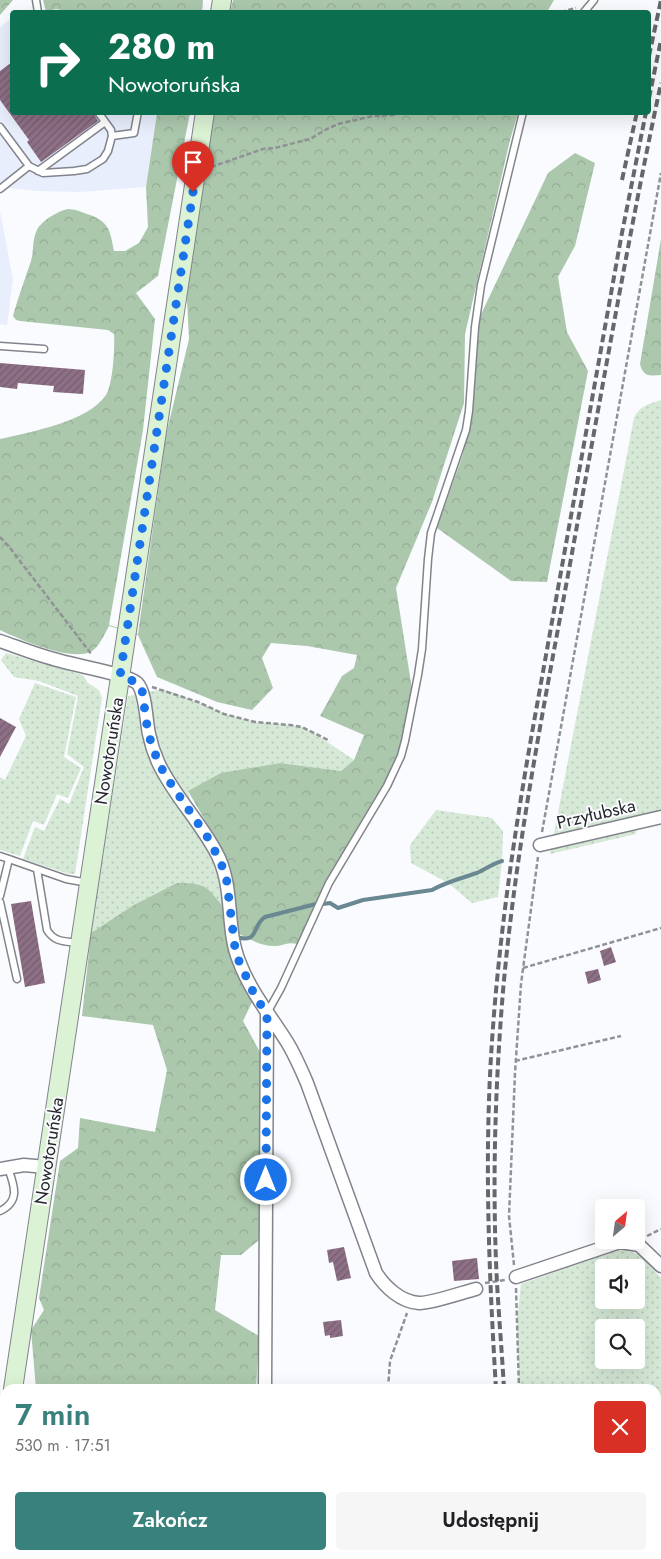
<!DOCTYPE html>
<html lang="pl">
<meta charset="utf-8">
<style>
body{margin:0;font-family:Jost,sans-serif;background:#f6f6f6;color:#202124;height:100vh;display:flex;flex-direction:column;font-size:19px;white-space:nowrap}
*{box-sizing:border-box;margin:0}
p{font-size:16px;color:#757577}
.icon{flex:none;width:28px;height:28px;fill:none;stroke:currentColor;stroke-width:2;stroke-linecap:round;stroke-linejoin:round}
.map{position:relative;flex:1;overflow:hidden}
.sheet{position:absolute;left:0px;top:1384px;width:661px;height:176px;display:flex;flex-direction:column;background:#fff;border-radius:15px 15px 0 0;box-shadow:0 5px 20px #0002}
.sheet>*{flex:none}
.hud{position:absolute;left:10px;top:10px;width:641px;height:105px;border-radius:5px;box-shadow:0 5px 20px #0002;background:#0b6e4f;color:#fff;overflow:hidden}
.needle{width:32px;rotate:29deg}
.fabs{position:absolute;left:595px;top:1199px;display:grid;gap:10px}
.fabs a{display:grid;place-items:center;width:50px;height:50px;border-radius:5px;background:#fff;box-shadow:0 5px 20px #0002;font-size:25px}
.pin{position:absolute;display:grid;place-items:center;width:42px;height:42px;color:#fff;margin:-51px -21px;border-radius:50% 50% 50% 0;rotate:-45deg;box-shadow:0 0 5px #0007}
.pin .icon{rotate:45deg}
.me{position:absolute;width:55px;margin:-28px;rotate:0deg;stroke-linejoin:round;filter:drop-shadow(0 0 4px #0008)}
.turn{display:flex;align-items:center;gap:18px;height:105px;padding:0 15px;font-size:22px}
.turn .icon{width:65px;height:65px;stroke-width:2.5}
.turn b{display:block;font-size:35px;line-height:42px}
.round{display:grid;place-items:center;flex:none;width:52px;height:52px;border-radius:5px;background:#f6f6f6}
.head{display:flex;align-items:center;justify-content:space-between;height:85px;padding:0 15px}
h1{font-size:30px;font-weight:600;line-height:38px;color:#39817c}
.button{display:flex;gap:10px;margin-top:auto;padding:10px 15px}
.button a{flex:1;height:58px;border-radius:5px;background:#39817c;color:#fff;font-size:20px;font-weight:600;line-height:58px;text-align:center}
.button a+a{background:#f6f6f6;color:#202124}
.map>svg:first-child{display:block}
</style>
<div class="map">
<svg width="661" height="1559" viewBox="0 0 661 1559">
<defs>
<pattern id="grass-dots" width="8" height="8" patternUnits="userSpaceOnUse" patternTransform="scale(1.25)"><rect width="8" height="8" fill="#d6e9d7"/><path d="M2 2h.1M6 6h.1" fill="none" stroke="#b8c8b9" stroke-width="1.8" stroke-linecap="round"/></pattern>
<pattern id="forest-crowns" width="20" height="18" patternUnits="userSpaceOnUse" patternTransform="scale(1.25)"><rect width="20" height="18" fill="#abc8ad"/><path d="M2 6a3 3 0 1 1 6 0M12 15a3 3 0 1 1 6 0" fill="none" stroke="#93ac95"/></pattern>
<pattern id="building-hatch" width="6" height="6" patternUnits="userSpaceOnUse" patternTransform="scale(1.25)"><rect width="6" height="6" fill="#8e7086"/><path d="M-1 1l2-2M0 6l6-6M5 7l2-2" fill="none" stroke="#745c6e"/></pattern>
</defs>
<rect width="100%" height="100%" fill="#fafbfe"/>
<path fill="#e9eefd" d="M12 18V112L157 113 146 187 79 192 36 191 9 188 0 182V27Z
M0 211 13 279 7 325 0 324Z"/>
<path fill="url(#grass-dots)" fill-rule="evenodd" d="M661 400V812L638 818 636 834 550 854 634 418C639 406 649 404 661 400Z
M6 653 83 675 88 683 99 690 102 698 75 874H69L23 859 35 827 44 831 60 799 69 804 84 767 67 754 78 696 39 681 14 677 1 660Z
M35 683 76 697 64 757 81 768 68 798 57 794 44 825 33 821 20 856 0 850V777L5 780 26 736 19 719Z
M163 689 198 702 225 714 255 722 290 725 302 727 314 733 354 760 341 771 280 763 188 791 195 818 208 837 230 908 91 933 128 696Z
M436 810 492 818 503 831 502 861 498 897 472 903 448 883 411 863 410 845Z
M621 1249 640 1255 661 1278V1559H533V1555H656V1389H519L517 1321 521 1284ZM604 1268H636V1300H604ZM604 1328H636V1360H604Z"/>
<path fill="url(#forest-crowns)" d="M0 0H13L0 15Z
M43 0H203L202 12H68L56 9 46 12Z
M233 0H554L547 12H230Z
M157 113H190L158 276 136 293 155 319 143 430 109 625 138 634 166 435 189 339 186 281 213 113H518L510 140 465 334 464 403 432 502 396 588 412 689 398 757 387 778 331 872 297 944C289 942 285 945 277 946 262 947 250 939 237 933L230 870 224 853 188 791 221 773 280 763 341 771 354 760 364 735 320 716 342 676 354 668 357 655 307 646 271 643 262 658 273 688 252 710 217 702 157 677 138 635 109 626C105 633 99 647 92 651 73 663 19 639 0 630V439C30 432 88 422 106 395 113 384 115 347 114 334L108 330 20 321 16 320 13 316C18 297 25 279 31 261 34 251 32 239 37 230 41 221 58 211 68 209 74 209 82 212 87 214 109 221 110 230 114 251H125L139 243 148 227 146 187Z
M575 153 595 163 575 246 558 277 567 332 588 371 547 582 511 581 437 528 463 454 475 327 548 173Z
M661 239V375C650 376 643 377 640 364Z
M177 883C209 883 206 887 226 910L227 941 254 998 243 1021 260 1052 261 1199 259 1240 241 1255H221L215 1310 259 1336 256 1389H36L31 1330 44 1310 39 1298 60 1161 78 1148 80 1118 155 1132 167 1070 153 1025 82 1016 91 933 134 905Z
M656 1441 661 1451V1517L656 1521Z
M5 1532V1555H228V1559H1Z"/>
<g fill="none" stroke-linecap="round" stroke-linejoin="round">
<path stroke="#698891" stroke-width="4" d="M323 904 330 903 338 908 363 900 432 890C446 882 462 878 477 873 486 869 492 864 502 861
M236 937C260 944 251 926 265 917L316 904"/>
</g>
<path fill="url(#building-hatch)" d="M12 62V112H93L98 121 41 162 27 142 29 140 0 100V71Z
M0 363 85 370 83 394 53 392 54 386 18 383 17 389 0 387Z
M0 718 16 727 0 757Z
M31 901 45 983 25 987 11 904Z
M611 947 616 962 604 966 600 951Z
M598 969 601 980 588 984 585 972Z
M344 1247 351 1278 337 1281 333 1262 329 1263 327 1250Z
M477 1258 479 1279 454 1281 452 1261Z
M341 1320 343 1336 330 1338V1335L325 1336 323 1322Z"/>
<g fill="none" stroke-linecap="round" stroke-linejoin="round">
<g stroke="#81848b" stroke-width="9">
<path id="service" d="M36 0 38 12
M584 12 594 0
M0 127 29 166
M112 136 134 133 138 112
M38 171 105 122
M0 189 29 166 43 173 74 171 87 169 103 159 108 151 112 136 111 130 98 112
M0 346 44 349
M0 856 9 859
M37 869 47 930C55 943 65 941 79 943
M0 896 9 859 66 879 88 883
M0 902 17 979
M267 1013 281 988 329 883 387 786 401 756 405 741 418 675 422 649 428 559 431 533 466 430 469 411 475 327 481 285 523 112
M0 1211C21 1201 14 1185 8 1168"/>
</g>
<g stroke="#81848b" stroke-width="15">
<path id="minor" d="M0 641C20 648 40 656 61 661 77 666 127 674 137 683 146 692 146 721 149 734 151 744 154 753 158 762 174 797 203 824 219 858 234 892 226 929 239 961 250 991 270 1015 287 1042 295 1055 301 1069 307 1083L376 1273C385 1287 401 1302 419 1303 429 1304 464 1292 476 1289
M540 845 661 817
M0 1169 24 1165 46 1167
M516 1277 620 1242 639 1245 661 1266
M265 1389 267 1014
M245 1559 246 1555"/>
</g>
<g stroke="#81848b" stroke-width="20">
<path id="secondary" d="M220 12 222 0
M13 1389 205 112
M0 1481 5 1447"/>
</g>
<path stroke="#919295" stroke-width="2.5" stroke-dasharray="5 2.5" stroke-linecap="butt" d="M561 12 576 8
M211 167 263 149 275 148 310 139 327 129 338 124 373 116 395 115 398 112
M0 537 10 548 92 655
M152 687 198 702 224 714 255 722 290 725 302 727 330 741
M542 832 661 173
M523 968 661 928
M515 1061 621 1036
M647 1236 661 1229
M514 1265 509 1216 515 1073 521 984 538 857
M485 1283 505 1280
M516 1288 519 1389
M388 1389 390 1361 407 1313
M532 1555V1559
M286 1559V1555"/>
<use href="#service" stroke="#fff" stroke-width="6"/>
<use href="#minor" stroke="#fff" stroke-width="12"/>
<use href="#secondary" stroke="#dbf2d4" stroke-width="18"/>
<path stroke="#66676a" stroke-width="4" stroke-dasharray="8 4" stroke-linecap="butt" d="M649 56 661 0
M649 98 661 40
M622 180 637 112
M496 1389C489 1273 484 1157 492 1041 499 938 514 835 532 733L621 238 646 112
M504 1389C502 1353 499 1318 497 1283 492 1186 495 1088 503 991 517 833 550 676 578 520 605 374 630 228 661 83
M506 1555 507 1559
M515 1555V1559"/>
</g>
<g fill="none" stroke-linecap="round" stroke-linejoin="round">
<path stroke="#1a73e8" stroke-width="9" stroke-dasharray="0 16.2" d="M193 192 120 676 136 682 142 690 148 733 158 762 167 778 208 838 218 857 226 875 235 948 239 961 255 996 267 1014 266 1180"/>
</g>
<g text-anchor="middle" stroke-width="4" stroke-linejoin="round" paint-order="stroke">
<g font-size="18" fill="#26272a" stroke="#fafbfe">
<text transform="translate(109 751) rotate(-81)" y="6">Nowotoruńska</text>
<text transform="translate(596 814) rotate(-13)" y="6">Przyłubska</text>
<text transform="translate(49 1151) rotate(-81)" y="6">Nowotoruńska</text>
</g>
</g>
</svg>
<div class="fabs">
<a><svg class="needle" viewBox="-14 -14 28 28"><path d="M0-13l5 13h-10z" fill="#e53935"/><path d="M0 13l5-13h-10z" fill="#757577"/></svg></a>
<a><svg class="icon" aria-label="sound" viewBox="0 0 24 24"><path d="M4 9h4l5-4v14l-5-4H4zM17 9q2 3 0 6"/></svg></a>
<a><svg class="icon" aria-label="search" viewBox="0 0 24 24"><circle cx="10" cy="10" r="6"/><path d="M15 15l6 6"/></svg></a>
</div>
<div class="pin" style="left:193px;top:192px;background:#d93025"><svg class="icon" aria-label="arrive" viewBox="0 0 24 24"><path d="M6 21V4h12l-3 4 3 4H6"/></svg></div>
<svg class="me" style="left:266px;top:1180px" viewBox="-20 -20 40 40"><circle r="17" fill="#1a73e8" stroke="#fff" stroke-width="3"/><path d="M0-11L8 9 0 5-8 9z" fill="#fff"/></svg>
<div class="hud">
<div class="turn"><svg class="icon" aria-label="right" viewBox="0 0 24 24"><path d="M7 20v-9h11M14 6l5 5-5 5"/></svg><div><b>280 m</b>Nowotoruńska</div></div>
</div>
<section class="sheet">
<div class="head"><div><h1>7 min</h1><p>530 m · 17:51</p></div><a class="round" style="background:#d93025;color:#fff"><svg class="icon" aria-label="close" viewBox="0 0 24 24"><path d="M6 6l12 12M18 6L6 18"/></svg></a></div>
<div class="button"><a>Zakończ</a><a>Udostępnij</a></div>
</section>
</div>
